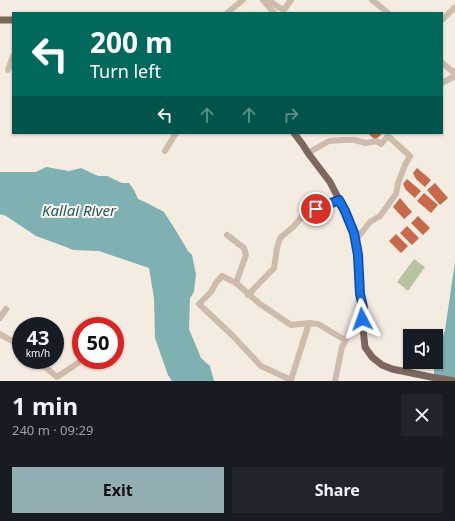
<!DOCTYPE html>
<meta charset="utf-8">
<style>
body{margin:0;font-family:"Noto Sans",sans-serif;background:#20242c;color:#f1f3f6;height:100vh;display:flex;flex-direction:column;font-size:15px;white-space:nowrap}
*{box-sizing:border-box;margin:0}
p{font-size:13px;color:#9ea1a6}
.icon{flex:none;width:22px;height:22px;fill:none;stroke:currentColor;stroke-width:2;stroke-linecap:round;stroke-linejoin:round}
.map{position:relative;height:381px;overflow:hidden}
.side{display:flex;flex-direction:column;background:#171b24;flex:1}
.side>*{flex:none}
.guide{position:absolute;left:12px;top:12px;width:431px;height:122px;border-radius:0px;box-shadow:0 1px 3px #0004;background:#00695c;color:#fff;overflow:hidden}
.fabs{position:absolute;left:403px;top:329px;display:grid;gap:8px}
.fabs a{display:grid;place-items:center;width:40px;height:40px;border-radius:0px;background:#171b24;box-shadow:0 1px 3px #0004;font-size:20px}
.speed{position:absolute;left:12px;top:317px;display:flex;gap:8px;font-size:20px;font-weight:700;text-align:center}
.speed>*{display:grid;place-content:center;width:52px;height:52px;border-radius:50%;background:#171b24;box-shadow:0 1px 3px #0004;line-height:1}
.speed small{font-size:10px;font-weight:400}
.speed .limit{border:6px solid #d22;background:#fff;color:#111}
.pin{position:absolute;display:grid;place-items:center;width:34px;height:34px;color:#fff;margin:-17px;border:2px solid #fff;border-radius:50%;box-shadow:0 1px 4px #0007}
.me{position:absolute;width:44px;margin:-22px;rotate:356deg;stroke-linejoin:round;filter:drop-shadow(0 0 3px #0008)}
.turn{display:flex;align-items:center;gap:14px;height:84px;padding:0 12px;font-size:18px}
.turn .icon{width:52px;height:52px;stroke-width:2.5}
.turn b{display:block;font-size:28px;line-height:34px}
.lanes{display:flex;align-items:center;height:38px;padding:0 12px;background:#0003;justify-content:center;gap:20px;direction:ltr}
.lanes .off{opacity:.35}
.round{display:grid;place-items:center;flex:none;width:42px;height:42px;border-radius:0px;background:#20242c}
.summary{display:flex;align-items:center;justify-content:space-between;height:68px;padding:0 12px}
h1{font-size:24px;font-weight:700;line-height:30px}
.primary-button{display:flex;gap:8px;margin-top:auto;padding:8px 12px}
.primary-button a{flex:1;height:46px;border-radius:0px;background:#92aeb2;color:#111;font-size:16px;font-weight:700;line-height:46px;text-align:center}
.primary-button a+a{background:#20242c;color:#f1f3f6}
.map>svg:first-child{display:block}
</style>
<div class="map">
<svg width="455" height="381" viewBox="0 0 455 381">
<rect width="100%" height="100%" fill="#f4ebe1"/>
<path fill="#b8c4a0" d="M414 259 425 267 408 291 397 282Z"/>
<path fill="#7fb0b2" d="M46 167 69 171 81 168 98 176H107L122 183H129L134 190 138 199 147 203 164 212 178 234 188 251 192 255 196 274 194 292 190 298 189 329 201 358 210 366 214 381H172L168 375 155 338 154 298 149 268 99 251 73 250 66 247 36 236 6 216 0 214V172H36Z
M455 262V381H434V366L445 330Z"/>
<path fill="#c8694b" d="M368 133H383L375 140Z
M417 168 431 180 425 187 416 179 413 173Z
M407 179 421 191 415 198 406 190 403 184Z
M435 183 448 198 440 205 427 190Z
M424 193 438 205 431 213 417 201Z
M400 198 412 212 404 219 393 207Z
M418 216 430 228 423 235 411 223Z
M407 226 419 238 412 245 400 233Z
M396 234 408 246 401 253 389 241Z"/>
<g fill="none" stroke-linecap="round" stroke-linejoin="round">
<path stroke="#cdbbac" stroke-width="6" d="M263 0 274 13
M269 0 278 7 284 10 291 0
M372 0 388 13
M227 13 243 0
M442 20 455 7
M442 63 455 73
M8 70 13 56
M442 83 455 76
M165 151 176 133
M308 153 329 141 343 140H354L366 143 377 141 381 144 388 136 410 156 405 165 398 183 396 194 380 216 370 222 355 241
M227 235 244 248 246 255 236 283
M248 295 274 268 277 248 280 238 293 227 304 214 339 200
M0 318 6 309
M309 323 291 380 261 366 233 336 199 304 211 292 216 283 222 276 236 283 260 304 291 325 309 323 318 324 345 340
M0 334 12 341 21 348
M37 360 57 377 78 363
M335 381 342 347 363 307"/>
<path stroke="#7d675c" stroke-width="7" d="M0 20H13
M294 133 303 145 308 153 330 182 345 211 354 233 357 255 360 294 363 307 362 319 365 347 372 357 382 365 392 369 431 377 455 381"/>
</g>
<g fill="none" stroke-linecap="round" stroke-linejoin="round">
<g stroke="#114b97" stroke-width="10">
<path id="route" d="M316 209 339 200 345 211 354 233 358 255 360 294 363 307 362 319"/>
</g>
<use href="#route" stroke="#1a73e8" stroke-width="7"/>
</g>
<g text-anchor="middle" stroke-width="4" stroke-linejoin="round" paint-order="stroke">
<g font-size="15" font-style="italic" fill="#1f5a5e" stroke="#fbf5ee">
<text x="79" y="216">Kallai River</text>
</g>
</g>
</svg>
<div class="fabs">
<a><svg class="icon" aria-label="sound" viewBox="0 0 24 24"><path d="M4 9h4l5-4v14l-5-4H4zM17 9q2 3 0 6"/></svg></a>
</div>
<div class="speed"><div>43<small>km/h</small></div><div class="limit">50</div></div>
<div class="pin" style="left:316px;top:209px;background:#d93025"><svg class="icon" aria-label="arrive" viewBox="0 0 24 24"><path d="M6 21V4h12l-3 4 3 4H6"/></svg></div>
<svg class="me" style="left:362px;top:319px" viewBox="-20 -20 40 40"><path d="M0-17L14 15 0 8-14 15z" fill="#1a73e8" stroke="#fff" stroke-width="4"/></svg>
<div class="guide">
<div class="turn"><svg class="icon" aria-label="left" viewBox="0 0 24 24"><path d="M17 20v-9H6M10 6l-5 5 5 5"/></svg><div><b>200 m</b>Turn left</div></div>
<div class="lanes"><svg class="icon" aria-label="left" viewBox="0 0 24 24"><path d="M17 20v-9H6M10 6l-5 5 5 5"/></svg><svg class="icon off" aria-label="ahead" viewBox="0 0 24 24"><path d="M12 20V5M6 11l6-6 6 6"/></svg><svg class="icon off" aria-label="ahead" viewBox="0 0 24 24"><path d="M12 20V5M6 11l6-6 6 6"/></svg><svg class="icon off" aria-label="right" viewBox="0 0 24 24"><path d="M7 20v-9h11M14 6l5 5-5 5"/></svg></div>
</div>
</div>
<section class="side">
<div class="summary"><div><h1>1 min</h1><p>240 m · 09:29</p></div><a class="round"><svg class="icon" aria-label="close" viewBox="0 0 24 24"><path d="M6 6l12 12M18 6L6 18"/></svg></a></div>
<div class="primary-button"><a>Exit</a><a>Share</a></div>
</section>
